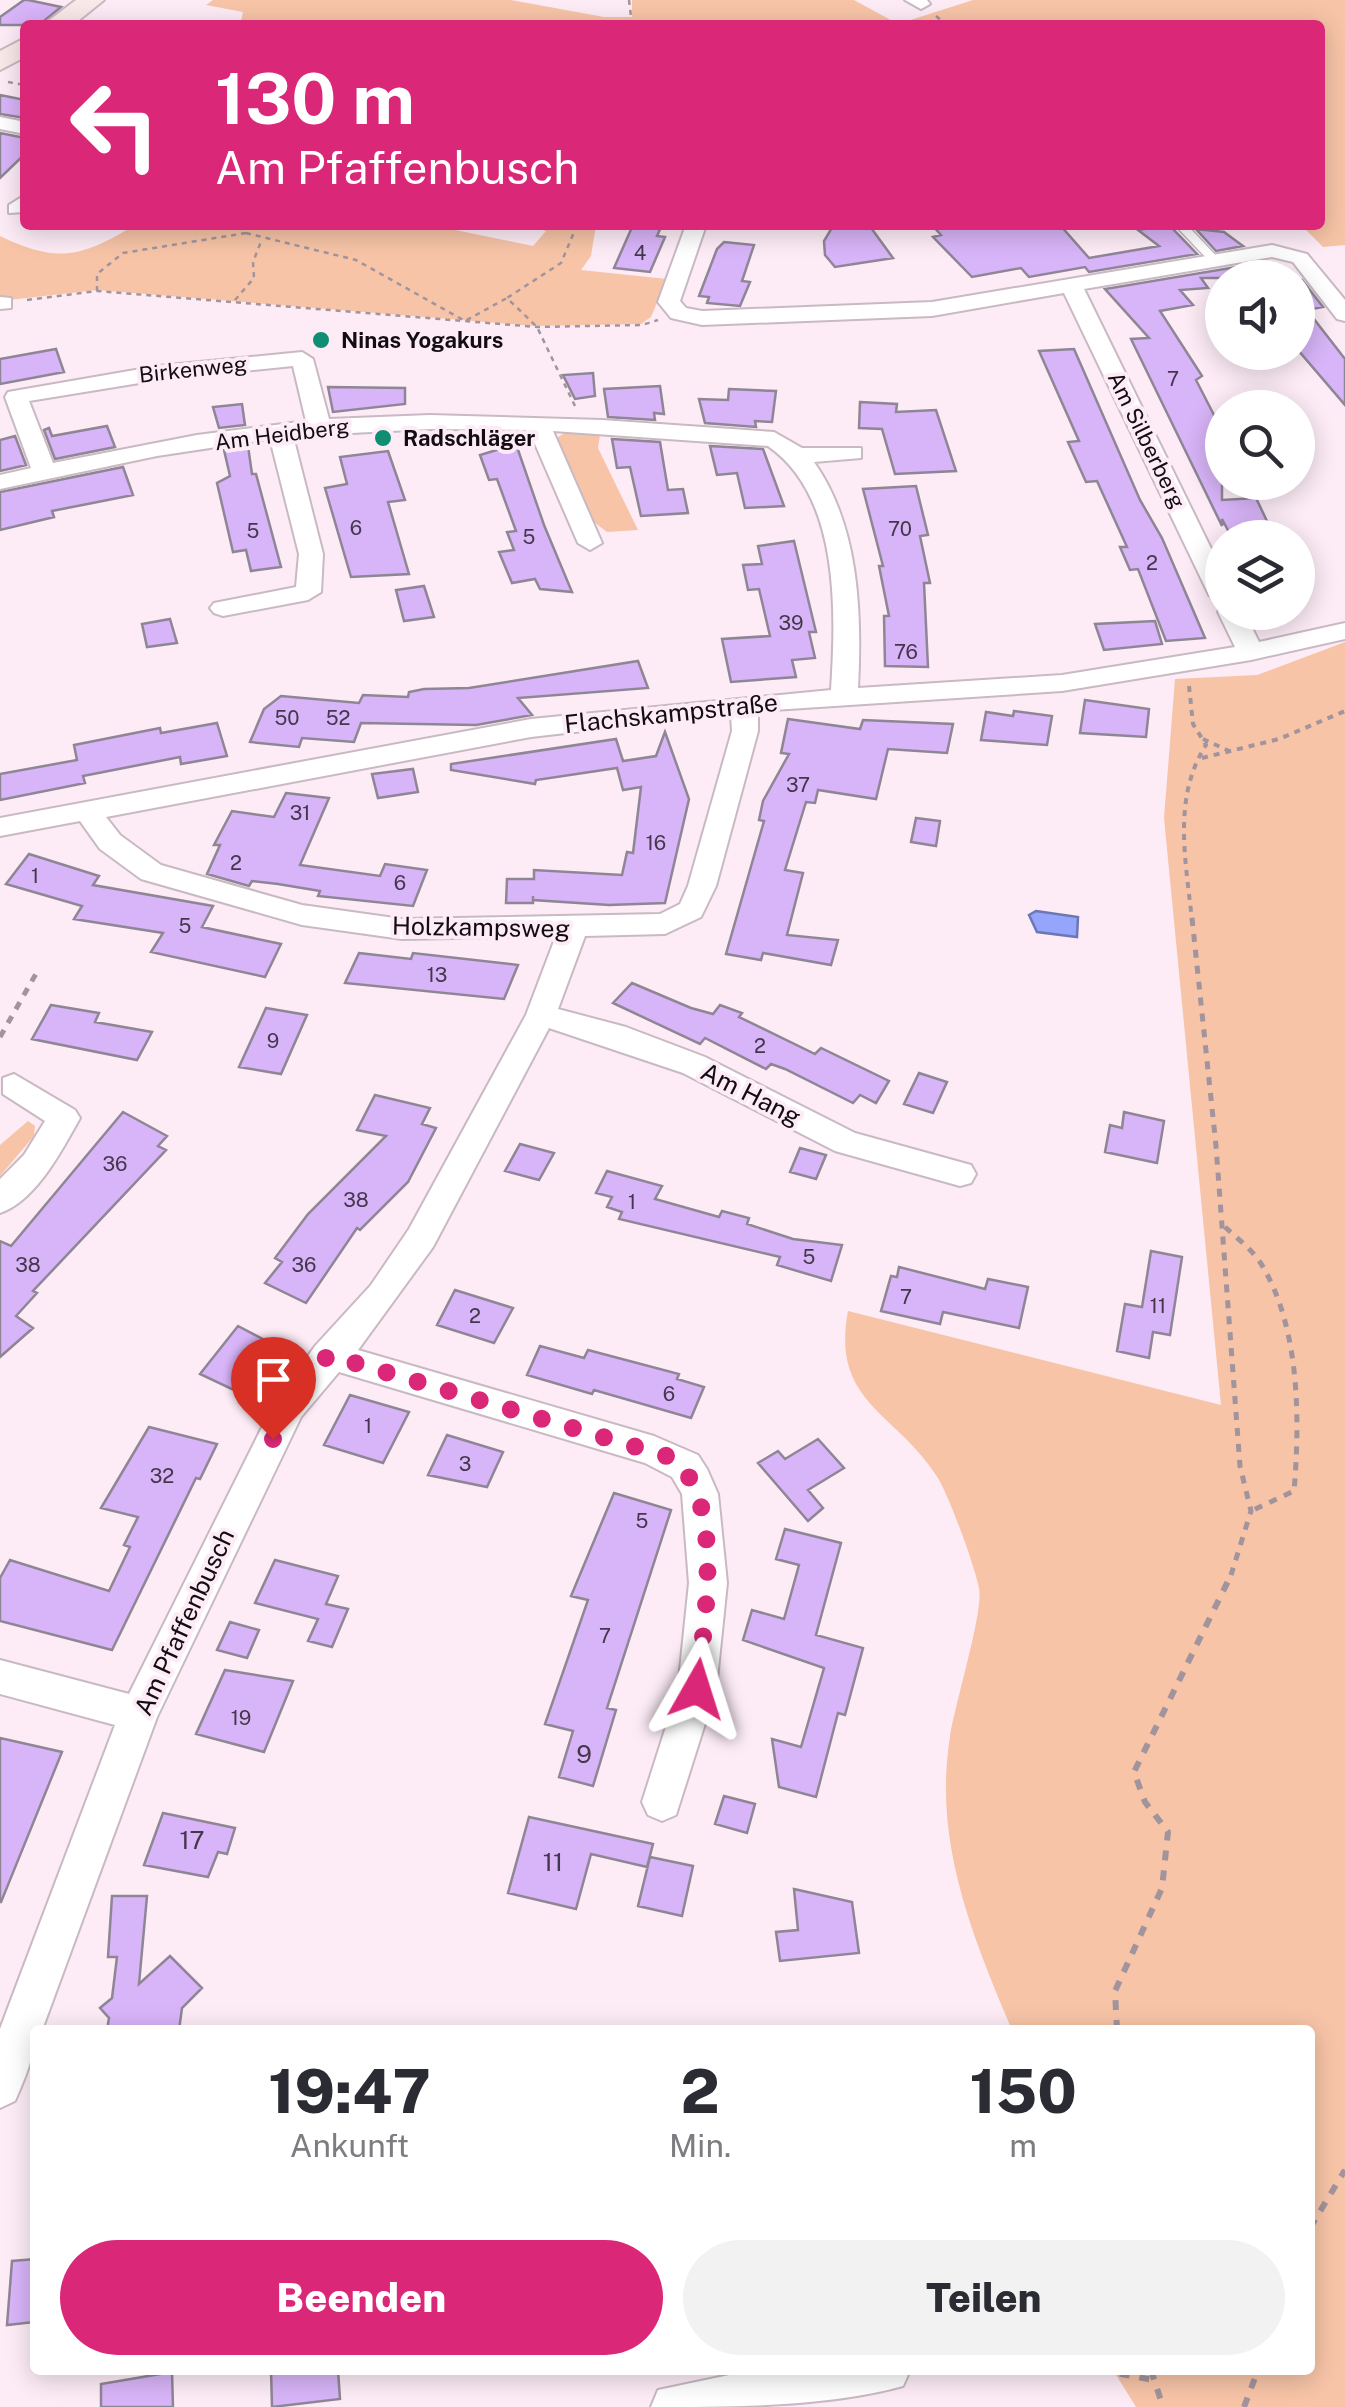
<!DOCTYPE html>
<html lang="de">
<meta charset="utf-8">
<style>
body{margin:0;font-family:"Public Sans",sans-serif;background:#f2f2f3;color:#2b2b33;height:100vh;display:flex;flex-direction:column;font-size:38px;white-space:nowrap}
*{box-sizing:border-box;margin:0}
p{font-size:32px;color:#7c7c81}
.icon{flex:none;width:55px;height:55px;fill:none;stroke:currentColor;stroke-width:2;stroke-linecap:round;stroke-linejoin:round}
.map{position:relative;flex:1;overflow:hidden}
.panel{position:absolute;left:30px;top:2025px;width:1285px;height:350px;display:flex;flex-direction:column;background:#fff;border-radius:10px;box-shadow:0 5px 25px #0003}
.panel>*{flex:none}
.guide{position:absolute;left:20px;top:20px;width:1305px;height:210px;border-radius:10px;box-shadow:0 5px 25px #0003;background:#db2777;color:#fff;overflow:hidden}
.fabs{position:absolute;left:1205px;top:260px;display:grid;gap:20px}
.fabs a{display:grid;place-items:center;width:110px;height:110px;border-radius:50%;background:#fff;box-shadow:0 5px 25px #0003;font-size:50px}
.pin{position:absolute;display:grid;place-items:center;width:85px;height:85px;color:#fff;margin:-102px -42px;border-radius:50% 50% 50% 0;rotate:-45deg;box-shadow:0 0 10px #0007}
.pin .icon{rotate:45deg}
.me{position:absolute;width:110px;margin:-55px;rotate:6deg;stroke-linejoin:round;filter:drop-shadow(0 0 8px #0008)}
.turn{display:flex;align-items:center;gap:35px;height:210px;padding:0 30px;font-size:45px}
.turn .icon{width:130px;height:130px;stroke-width:2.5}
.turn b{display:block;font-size:70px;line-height:85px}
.eta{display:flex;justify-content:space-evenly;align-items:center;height:170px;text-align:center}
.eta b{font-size:60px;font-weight:800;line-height:70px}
.primary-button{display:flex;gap:20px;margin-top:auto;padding:20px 30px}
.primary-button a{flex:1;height:115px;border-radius:60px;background:#db2777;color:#fff;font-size:40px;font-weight:800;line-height:115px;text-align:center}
.primary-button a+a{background:#f2f2f3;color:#2b2b33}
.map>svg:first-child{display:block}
</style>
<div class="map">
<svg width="1345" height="2407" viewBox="0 0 1345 2407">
<rect width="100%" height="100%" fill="#fdecf6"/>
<path fill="#f7c4a7" d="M213 0H511L604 17H632V0H854L898 24 973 0H1345V245L1323 247 1301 225H1320V25H240L243 12 206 5Z
M135 225H431L533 246 546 231 539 229 542 225H596L591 256 581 270 667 279 651 317 641 324 534 326 97 290 0 301V236C58 264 82 257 135 225Z
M566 432 600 435 598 448 638 530 607 532 586 516 552 441Z
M1345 642V2407H1136L1113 2370H1310V2030H1012C972 1936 933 1841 950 1737 954 1707 984 1611 979 1588 975 1567 948 1492 936 1475 894 1411 831 1402 848 1311L1221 1405 1164 818 1175 679 1257 675Z
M28 1121 35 1126 34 1136 0 1176V1145Z"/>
<path fill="#94a5fb" stroke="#6d77b5" stroke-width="2.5" d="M1036 911 1078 917 1077 937 1037 932 1029 915Z"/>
<path fill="#d8b4f8" stroke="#8e8695" stroke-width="2.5" d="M24 0H28L61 7 39 25H0V17Z
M0 95 25 100V118L0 114Z
M0 133 25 138V154L0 178Z
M633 225H662L657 236 665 237 650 272 614 268Z
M849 225H869L893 258 835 267 825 255 824 241 833 226Z
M932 225H1060L1089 258 1159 246 1138 230 1169 225 1197 254 1089 272 1085 267 1029 277 1021 268 972 277 933 237 941 235Z
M1196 229 1224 232 1243 246 1216 251Z
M724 242 754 245 742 281 750 282 740 306 707 303 709 297 699 296 717 249Z
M1266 262 1289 278H1201L1208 288 1180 290 1193 305 1160 311 1202 376 1196 380 1215 417 1222 416V500L1256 498 1275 538H1232L1222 519V526L1131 339 1149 338 1105 289Z
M1298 280H1302L1323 307 1307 310 1345 359V405L1298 350Z
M56 349 64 372 0 384V359Z
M1074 349 1140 500 1162 538 1205 638 1166 641 1138 569 1130 570 1120 547H1127L1097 481 1086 482 1068 442 1079 441 1039 351Z
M593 373 595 396 575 399 563 375Z
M660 386 664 414 654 413 655 420 608 417 604 389Z
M328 387 405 388V404L333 412Z
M729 389 776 391 772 422 755 421 756 427 705 423 699 399 728 400Z
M860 402 897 404 896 412 936 410 956 471 895 474 882 429 859 428Z
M242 404 245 425 219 428 213 407Z
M107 426 115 447 55 459 44 430 49 428 52 436Z
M15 436 26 465 0 471V440Z
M612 439 660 442 668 490 683 489 688 513 641 516 630 467 617 468Z
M516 444 544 525 572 592 540 589 535 579 512 583 499 552 514 550 507 532 516 531 497 479 489 480 480 455Z
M248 446 252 474H256L281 567 251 571 246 550 233 552 217 483 230 476 224 450Z
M710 446 763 449 784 506 745 508 737 473 717 475Z
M388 451 405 500 388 502 409 574 351 577 325 488 347 484 340 457Z
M123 467 133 495 52 511 54 517 0 530V492Z
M916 486 928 535 920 536 930 583H924L928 667 885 666 884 616H889L879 566H883L863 489Z
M794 541 816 632H809L815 658 792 660 796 677 731 682 722 639 770 636 759 589 748 590 743 565 762 564 758 546Z
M424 586 434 617 404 621 396 590Z
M170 619 177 643 147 647 142 624Z
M1155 621 1162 644 1104 650 1095 624Z
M638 661 648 688 518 698 532 715 476 725 361 723 354 742 302 738 299 747 250 742 264 709 281 696 359 703 363 695 408 697 409 692 424 689 469 688Z
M1085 700 1149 709 1146 737 1080 733Z
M1014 711 1052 716 1047 745 981 740 986 712 1013 716Z
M788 719 860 729 863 720 953 724 947 753 888 749 876 799 818 790 815 803 806 802 785 870 803 873 787 935 838 940 831 965 763 953 761 960 726 954 764 821 759 820 763 801 789 754 781 753Z
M217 723 227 756 181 764 180 757 83 776 85 783 0 800V774L77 760 74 745 160 728 161 733Z
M665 732 689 799 665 903 609 905 533 900V896V903H506L507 879H534V870L622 875 627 852 633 853 641 787 623 790 617 768 536 780 535 784 451 770V764L616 739 623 761 656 756Z
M413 769 418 792 378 798 372 774Z
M286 793 329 798 300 865 380 876 385 864 427 870 413 906 318 896 320 891 278 884 252 881 249 886 207 874 220 845H214L232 811 274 817Z
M916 818 940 821 936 846 911 842Z
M29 854 99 876 93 885 213 906 202 927 281 944 265 977 151 952 163 933 74 919 82 906 6 884Z
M359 953 411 959 413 953 518 965 504 999 345 983Z
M632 983 691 1008 713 1014 720 1005 742 1013 739 1017 815 1054 821 1048 889 1081 876 1103 860 1095 853 1103 785 1069 771 1064 766 1069 705 1038 700 1044 613 1003Z
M51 1005 99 1013 95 1022 152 1032 137 1060 32 1039Z
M266 1008 307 1015 281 1074 239 1067Z
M919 1073 947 1082 933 1113 904 1104Z
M375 1095 430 1108 422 1124 436 1128 408 1182 360 1230 357 1228 306 1303 265 1283 282 1262 275 1258 308 1214 386 1136 357 1130Z
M123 1112 167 1136 158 1146 166 1150 33 1291 37 1293 16 1316 33 1328 0 1357V1241L11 1246Z
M1124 1112 1164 1121 1157 1163 1105 1152 1110 1125 1122 1128Z
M520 1144 554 1153 539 1180 505 1171Z
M800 1148 826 1155 816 1179 790 1172Z
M607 1171 662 1186 655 1199 719 1217 722 1211 749 1218 747 1224 793 1239 842 1245 831 1281 777 1265 780 1257 619 1219 622 1212 607 1207 612 1197 596 1193Z
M1151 1251 1182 1257 1170 1335 1153 1332 1149 1358 1117 1351 1125 1304 1142 1307Z
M899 1267 985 1289 988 1279 1028 1287 1019 1328 943 1312 940 1324 881 1311 891 1276 897 1277Z
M455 1290 513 1308 494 1343 437 1325Z
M238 1326 274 1345 238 1392 200 1374Z
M540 1346 584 1358 588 1350 679 1374 677 1379 704 1387 691 1418 594 1390 592 1394 527 1375Z
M350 1395 409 1412 383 1463 324 1445Z
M149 1427 217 1444 200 1479 196 1478 112 1650 0 1621V1578L10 1560 109 1591 130 1547 124 1545 138 1517 101 1508Z
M447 1435 503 1452 487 1487 428 1475Z
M818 1439 844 1468 808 1490 823 1508 808 1521 758 1463 778 1451 785 1459Z
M614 1493 671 1510 607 1708 616 1710 593 1786 559 1777 573 1731 545 1724 588 1600 571 1596Z
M785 1529 841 1543 816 1635 863 1648 845 1715 838 1713 816 1797 779 1787 772 1739 801 1747 824 1668 743 1640 752 1610 784 1619 799 1565 776 1559Z
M275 1560 338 1576 326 1604 348 1609 332 1647 308 1641 318 1619 255 1603Z
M230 1622 259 1630 247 1658 217 1650Z
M225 1670 293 1681 264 1752 196 1734Z
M0 1738 62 1752 1 1902H0Z
M724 1796 755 1804 747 1833 715 1824Z
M163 1813 235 1828 227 1854 218 1852 208 1877 144 1865Z
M529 1817 653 1844 647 1867 591 1854 576 1909 508 1893Z
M650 1857 693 1866 682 1916 638 1906Z
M794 1889 852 1902 859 1953 780 1961 776 1932 798 1930Z
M112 1896H147L139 1984 170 1956 202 1988 182 2008 179 2030H107L109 2018 100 2008 112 1998 117 1957H108Z
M35 2259V2322L7 2325 12 2261Z
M271 2370H338L340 2399 272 2407Z
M172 2372 173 2407H101V2384Z"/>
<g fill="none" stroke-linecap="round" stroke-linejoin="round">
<g stroke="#c9b9c2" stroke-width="3">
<path id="lane" d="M1175 225H1187L1219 259V263H1211Z"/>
</g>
<g stroke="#c9b9c2" stroke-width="4">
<path id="street" d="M905 0H927L930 4 921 9Z
M0 117 25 122V134L0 129Z
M25 195V212L9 213V205Z
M686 225H706L680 301 686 308 702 311 932 302 1272 245 1307 254 1345 300V321L1337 319 1293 262 1272 257 1084 289 1222 571V603L1209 595 1064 293 932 316 702 325 671 318 658 302Z
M0 297 11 298V308L0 309Z
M302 352 313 359 329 419 430 415 602 420 774 432 802 448H861V458L814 462C859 526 862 612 858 688L1062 675 1235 647 1218 612 1222 606V612H1244L1259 642 1345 623V639L1251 660 1062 691 758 711V731L716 886 701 917 665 934 585 936 558 1009 626 1027 705 1057 855 1133 971 1165 976 1174 971 1183 960 1186 835 1151 683 1073 549 1028 433 1247 358 1350 654 1436 698 1455 707 1469 718 1494 727 1583 716 1689 676 1815 662 1821 648 1815 642 1802 678 1689 689 1583 682 1494 672 1477 645 1463 339 1372 301 1417 157 1717 42 2030H35C35 2056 25 2078 15 2101L0 2108V2029L115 1725 0 1694V1660L129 1694 277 1397 316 1345 371 1285 409 1229 526 1015 556 936 402 939 302 925 141 879 100 849 80 821 0 836V818L531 719 831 690C836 611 840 496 768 446L553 431 602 543 590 550 578 543 529 430 430 429 293 436 323 554 321 592 308 600 223 616 214 613 210 608 214 603 296 587 299 554 270 439 157 456 0 489V475L31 468 5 397 8 392 158 366ZM293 366 306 421 197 435 53 463 29 401 158 380ZM731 714 732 731 688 886 680 904 660 914 402 919 302 905 161 865 120 835 106 817 531 737Z
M14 1074 75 1110 80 1118C62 1150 36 1201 0 1213V1179L24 1155 45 1121 3 1094V1078Z
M753 2370H910L903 2386C827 2407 733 2407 651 2407L658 2390Z"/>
</g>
<g stroke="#c9b9c2" stroke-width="4">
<path id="secondary" d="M76 0H104L73 25H43Z
M25 38V57L0 70V51Z"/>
</g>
<path stroke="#a1949c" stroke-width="2.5" stroke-dasharray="5 5" stroke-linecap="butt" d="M629 0 632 25
M936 16 947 25
M8 82 25 85
M246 233 356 260 465 321 507 298
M97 291V274L123 253 246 233 237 225
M27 300 97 291 537 327 642 325 658 320
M235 300 254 278 253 262 262 239
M575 406 537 327 507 298 561 263 577 225"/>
<path stroke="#a1949c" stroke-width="4" stroke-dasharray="6 6" stroke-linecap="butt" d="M1189 686 1193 724 1206 745C1172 798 1186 861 1192 921
M1203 739 1229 751
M1202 758 1279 739 1345 711"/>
<path stroke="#a1949c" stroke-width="5" stroke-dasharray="8 8" stroke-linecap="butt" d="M1192 918 1216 1146 1240 1466 1251 1511 1231 1575
M0 1037 37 972
M1225 1227C1238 1239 1254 1251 1263 1267 1300 1330 1300 1421 1294 1491L1251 1511"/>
<path stroke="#a1949c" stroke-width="6" stroke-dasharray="10 10" stroke-linecap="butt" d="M1117 2030 1115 1991 1162 1888 1168 1832 1145 1802 1134 1772 1232 1573
M1310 2228 1345 2170
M1100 2370 1153 2380
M1151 2370 1163 2407
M1244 2407 1258 2370"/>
<use href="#lane" fill="#fff" fill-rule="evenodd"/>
<use href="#street" fill="#fff" fill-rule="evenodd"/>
<use href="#secondary" fill="#fae9e9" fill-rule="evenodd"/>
</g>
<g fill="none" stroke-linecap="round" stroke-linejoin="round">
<path stroke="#db2777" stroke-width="18" stroke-dasharray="0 32.4" d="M273 1439 289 1406 328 1355 670 1457C728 1496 703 1629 697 1689"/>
</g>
<g fill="#108e74" stroke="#fdecf6" stroke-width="4">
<circle cx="321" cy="340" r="10"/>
<circle cx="383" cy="438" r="10"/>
</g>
<g text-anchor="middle" stroke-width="8" stroke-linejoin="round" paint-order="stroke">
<g font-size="20" fill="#44374b">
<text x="640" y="260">4</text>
<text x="1173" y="386">7</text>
<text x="356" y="535">6</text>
<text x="900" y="536">70</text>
<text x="253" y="538">5</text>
<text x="529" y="544">5</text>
<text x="1152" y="570">2</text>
<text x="791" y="630">39</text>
<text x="906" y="659">76</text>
<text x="287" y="725">50</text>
<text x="338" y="725">52</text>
<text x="798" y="792">37</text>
<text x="300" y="820">31</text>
<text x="656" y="850">16</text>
<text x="236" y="870">2</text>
<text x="35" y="883">1</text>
<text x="400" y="890">6</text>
<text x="185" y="933">5</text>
<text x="437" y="982">13</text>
<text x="273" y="1048">9</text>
<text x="760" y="1053">2</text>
<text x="115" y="1171">36</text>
<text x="356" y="1207">38</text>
<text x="632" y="1209">1</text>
<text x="809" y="1264">5</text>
<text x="28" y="1272">38</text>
<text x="304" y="1272">36</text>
<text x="906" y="1304">7</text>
<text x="1158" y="1313">11</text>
<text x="475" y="1323">2</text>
<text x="669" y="1401">6</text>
<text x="368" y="1433">1</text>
<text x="465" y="1471">3</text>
<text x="162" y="1483">32</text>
<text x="642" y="1528">5</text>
<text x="605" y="1643">7</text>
<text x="241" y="1725">19</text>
</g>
<g font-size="22" font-weight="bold" fill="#130d11" stroke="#fdecf6" text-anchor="start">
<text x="341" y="348">Ninas Yogakurs</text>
<text x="403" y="446">Radschläger</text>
</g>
<g font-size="22" fill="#130d11" stroke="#fdecf6">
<text transform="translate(193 369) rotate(-6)" y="8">Birkenweg</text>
<text transform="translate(282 434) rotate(-7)" y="8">Am Heidberg</text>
<text transform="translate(1147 440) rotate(64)" y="8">Am Silberberg</text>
</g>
<g font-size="25" fill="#130d11" stroke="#fdecf6">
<text transform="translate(671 713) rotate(-6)" y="9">Flachskampstraße</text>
<text transform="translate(481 927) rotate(1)" y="9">Holzkampsweg</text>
<text transform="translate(751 1094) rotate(27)" y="9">Am Hang</text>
<text transform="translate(184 1622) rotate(-65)" y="9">Am Pfaffenbusch</text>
</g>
<g font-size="25" fill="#44374b">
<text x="584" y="1763">9</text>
<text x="192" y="1849">17</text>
<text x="553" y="1871">11</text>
</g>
</g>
</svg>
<div class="fabs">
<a><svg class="icon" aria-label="sound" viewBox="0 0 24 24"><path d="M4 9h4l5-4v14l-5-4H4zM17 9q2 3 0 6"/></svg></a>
<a><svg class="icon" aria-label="search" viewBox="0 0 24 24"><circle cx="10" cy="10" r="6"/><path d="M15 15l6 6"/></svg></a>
<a><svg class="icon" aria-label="layers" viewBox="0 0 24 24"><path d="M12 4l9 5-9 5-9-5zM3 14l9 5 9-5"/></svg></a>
</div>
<div class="pin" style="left:273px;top:1439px;background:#d93025"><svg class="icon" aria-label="arrive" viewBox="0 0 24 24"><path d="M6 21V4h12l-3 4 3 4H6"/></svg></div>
<svg class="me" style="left:697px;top:1689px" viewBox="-20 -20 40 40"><path d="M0-17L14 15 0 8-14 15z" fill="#db2777" stroke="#fff" stroke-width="4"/></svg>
<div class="guide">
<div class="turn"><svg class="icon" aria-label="left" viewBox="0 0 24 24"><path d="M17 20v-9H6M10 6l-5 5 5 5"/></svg><div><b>130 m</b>Am Pfaffenbusch</div></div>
</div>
<section class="panel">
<div class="eta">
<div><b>19:47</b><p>Ankunft</p></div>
<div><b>2</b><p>Min.</p></div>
<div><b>150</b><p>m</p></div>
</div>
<div class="primary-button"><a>Beenden</a><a>Teilen</a></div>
</section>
</div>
